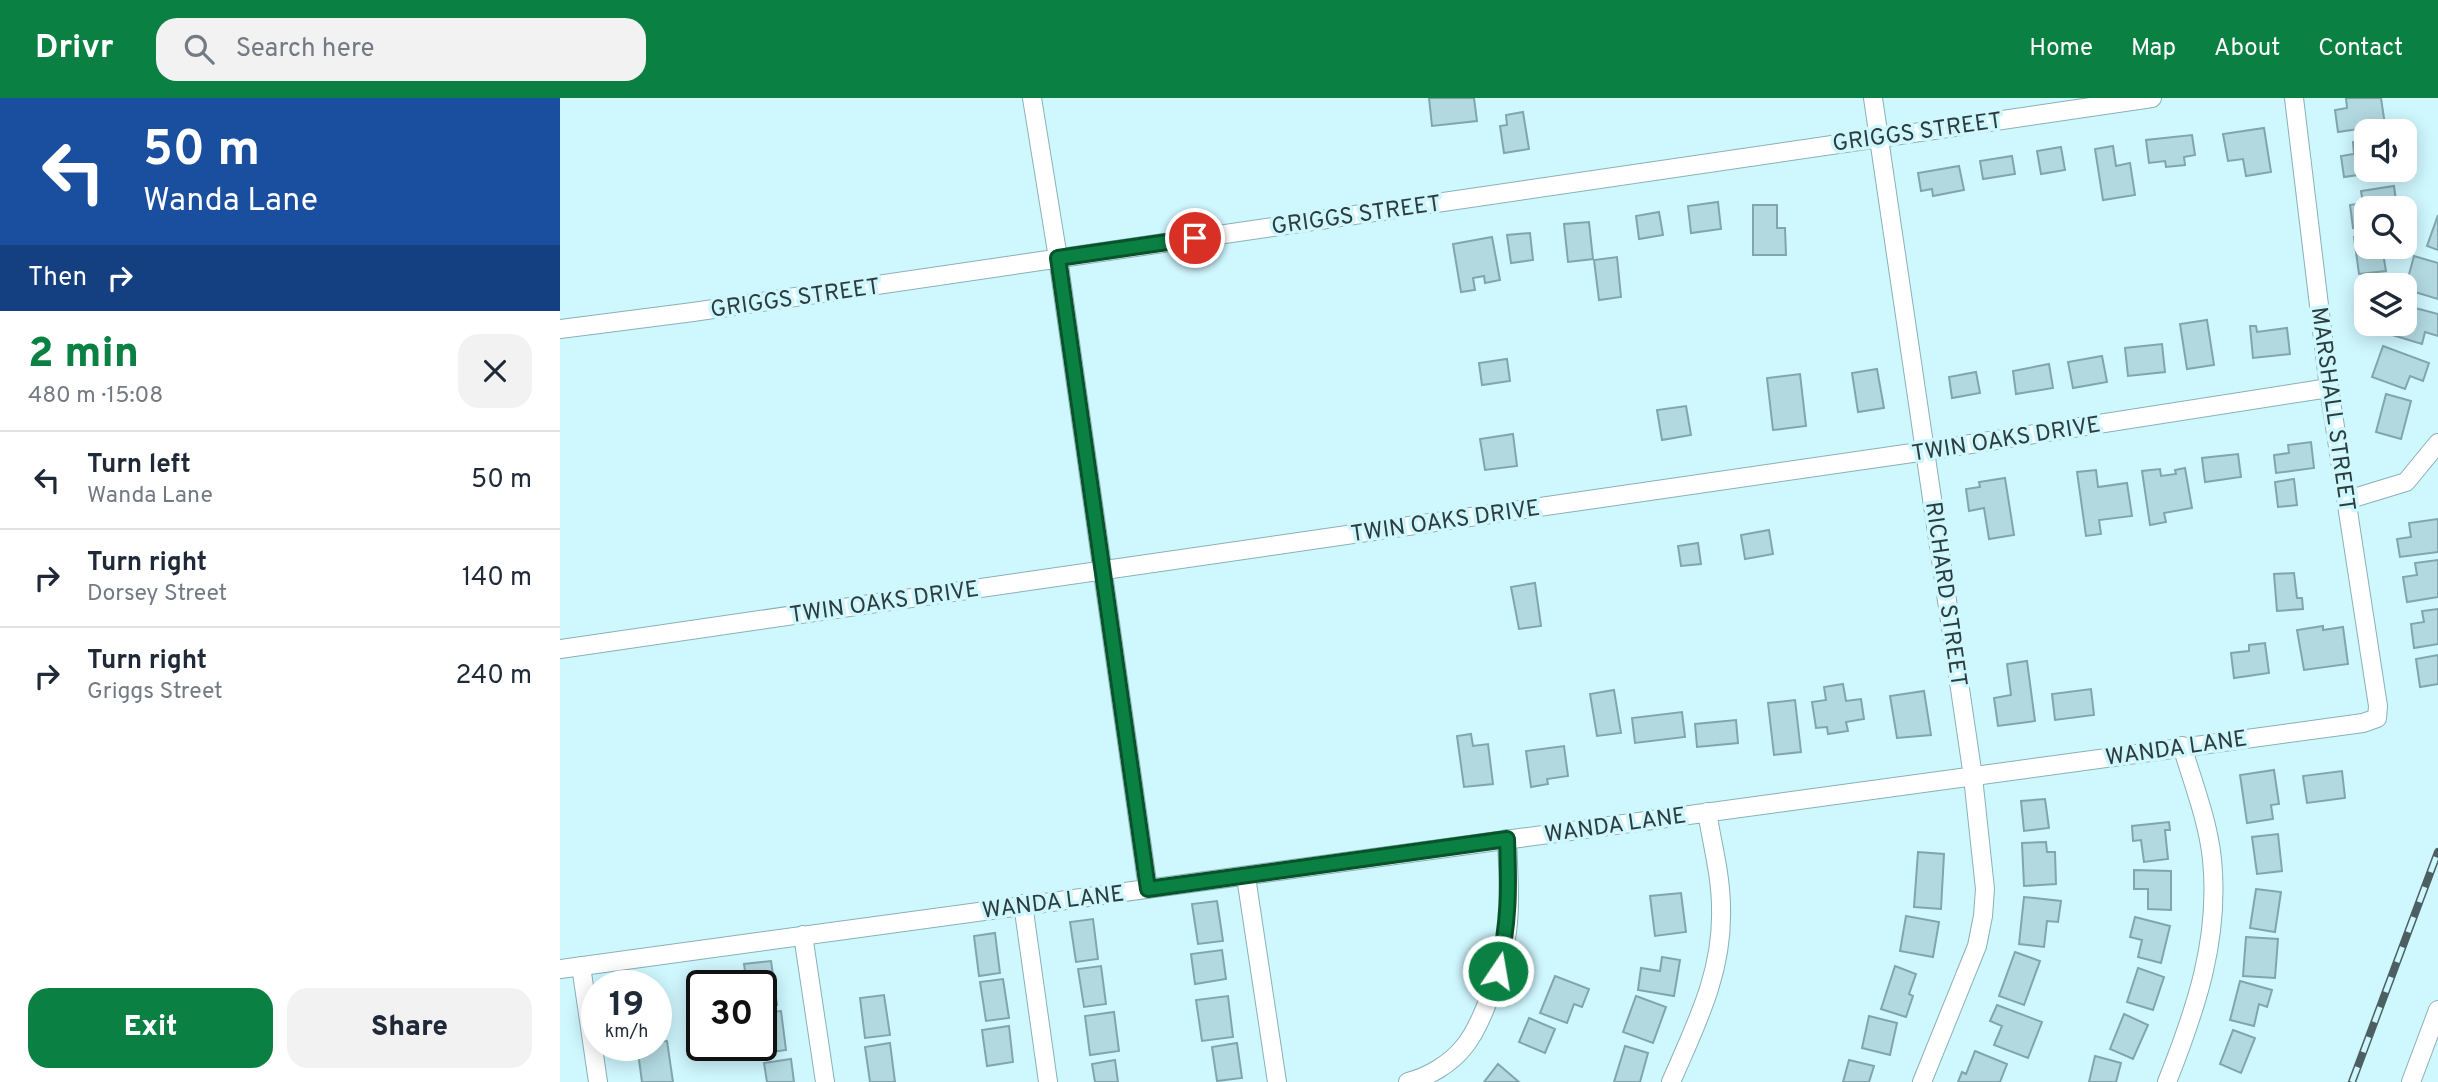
<!DOCTYPE html>
<meta charset="utf-8">
<style>
body{margin:0;font-family:Overpass,sans-serif;background:#f2f2f3;color:#1f2937;height:100vh;display:flex;flex-direction:column;font-size:26px;white-space:nowrap}
*{box-sizing:border-box;margin:0}
p{font-size:23px;color:#747a83}
.icon{flex:none;width:38px;height:38px;fill:none;stroke:currentColor;stroke-width:2;stroke-linecap:round;stroke-linejoin:round}
.map{position:relative;flex:1;overflow:hidden}
.side{display:flex;flex-direction:column;background:#fff;width:560px}
.side>*{flex:none}
.top-card{background:#1a4fa0;color:#fff;overflow:hidden}
.buttons{position:absolute;left:1794px;top:21px;display:grid;gap:14px}
.buttons a{display:grid;place-items:center;width:63px;height:63px;border-radius:14px;background:#fff;box-shadow:0 4px 18px #0003;font-size:35px}
.speed{position:absolute;left:21px;top:872px;display:flex;gap:14px;font-size:35px;font-weight:700;text-align:center}
.speed>*{display:grid;place-content:center;width:91px;height:91px;border-radius:50%;background:#fff;box-shadow:0 4px 18px #0003;line-height:1}
.speed small{font-size:18px;font-weight:400}
.speed .limit{border:4px solid #111;border-radius:10px;background:#fff;color:#111}
.pin{position:absolute;display:grid;place-items:center;width:60px;height:60px;color:#fff;margin:-30px;border:4px solid #fff;border-radius:50%;box-shadow:0 2px 7px #0007}
.me{position:absolute;width:77px;margin:-38px;rotate:12deg;stroke-linejoin:round;filter:drop-shadow(0 0 5px #0008)}
.turn{display:flex;align-items:center;gap:24px;height:147px;padding:0 28px;font-size:32px}
.turn .icon{width:91px;height:91px;stroke-width:2.5}
.turn b{display:block;font-size:49px;line-height:60px}
.then{display:flex;align-items:center;height:66px;padding:0 28px;background:#0003;gap:14px;font-size:26px}
.round{display:grid;place-items:center;flex:none;width:74px;height:74px;border-radius:21px;background:#f2f2f3}
.head{display:flex;align-items:center;justify-content:space-between;height:119px;padding:0 28px}
h1{font-size:42px;font-weight:800;line-height:52px;color:#0b8043}
.action{display:flex;gap:14px;margin-top:auto;padding:14px 28px}
.action a{flex:1;height:80px;border-radius:21px;background:#0b8043;color:#fff;font-size:28px;font-weight:800;line-height:80px;text-align:center}
.action a+a{background:#f2f2f3;color:#1f2937}
ul{padding:0;list-style:none}
li{display:flex;align-items:center;gap:21px;height:98px;padding:0 28px;border-top:2px solid #e0e1e3}
li div{flex:1}
li b{display:block;font-size:26px}
li em{font-style:normal}
header{display:flex;align-items:center;gap:42px;box-sizing:border-box;height:98px;padding:0 35px;background:#0b8043;color:#fff}
header strong{font-size:33px}
nav{display:flex;gap:38px;margin-inline-start:auto;font-size:24px}
.search{width:490px;height:63px;background:#f2f2f3;display:flex;align-items:center;gap:18px;box-sizing:border-box;padding:0 24px;border-radius:21px;color:#747a83;font-size:26px}
main{display:flex;flex:1;min-height:0}
.map>svg:first-child{display:block}
</style>
<header>
<strong>Drivr</strong>
<div class="search"><svg class="icon" aria-label="search" viewBox="0 0 24 24"><circle cx="10" cy="10" r="6"/><path d="M15 15l6 6"/></svg>Search here</div>
<nav><a>Home</a><a>Map</a><a>About</a><a>Contact</a></nav>
</header>
<main>
<section class="side">
<div class="top-card">
<div class="turn"><svg class="icon" aria-label="left" viewBox="0 0 24 24"><path d="M17 20v-9H6M10 6l-5 5 5 5"/></svg><div><b>50 m</b>Wanda Lane</div></div>
<div class="then">Then<svg class="icon" aria-label="right" viewBox="0 0 24 24"><path d="M7 20v-9h11M14 6l5 5-5 5"/></svg></div>
</div>
<div class="head"><div><h1>2 min</h1><p>480 m · 15:08</p></div><a class="round"><svg class="icon" aria-label="close" viewBox="0 0 24 24"><path d="M6 6l12 12M18 6L6 18"/></svg></a></div>
<ul>
<li><svg class="icon" aria-label="left" viewBox="0 0 24 24"><path d="M17 20v-9H6M10 6l-5 5 5 5"/></svg><div><b>Turn left</b><p>Wanda Lane</p></div><em>50 m</em></li>
<li><svg class="icon" aria-label="right" viewBox="0 0 24 24"><path d="M7 20v-9h11M14 6l5 5-5 5"/></svg><div><b>Turn right</b><p>Dorsey Street</p></div><em>140 m</em></li>
<li><svg class="icon" aria-label="right" viewBox="0 0 24 24"><path d="M7 20v-9h11M14 6l5 5-5 5"/></svg><div><b>Turn right</b><p>Griggs Street</p></div><em>240 m</em></li>
</ul>
<div class="action"><a>Exit</a><a>Share</a></div>
</section>
<div class="map">
<svg width="1878" height="984" viewBox="0 0 1878 984">
<rect width="100%" height="100%" fill="#cff7fe"/>
<path fill="#b2d9e0" stroke="#80a6ac" stroke-width="2" d="M869 0H914L917 23 872 28Z
M1786 0H1821L1825 27 1778 34 1775 12 1787 10Z
M963 14 969 51 944 55 940 28 947 27 946 17Z
M1704 30 1711 74 1686 78 1683 61 1668 63 1663 36Z
M1632 37 1635 57 1624 59 1625 67 1606 69 1605 63 1589 65 1586 42Z
M1806 42V72H1832L1784 79 1781 58 1794 56 1793 44Z
M1553 48 1556 68 1570 65 1575 97 1543 102 1535 51Z
M1501 49 1505 72 1481 76 1477 53Z
M1452 58 1455 76 1423 81 1420 63Z
M1399 68 1404 92 1373 98 1372 91 1361 93 1358 75Z
M1834 88 1837 110H1806V128L1793 130 1790 107 1803 105 1801 93Z
M1158 104 1161 131 1131 135 1128 108Z
M1193 107H1217V130H1225L1226 157H1193Z
M1099 114 1103 137 1079 141 1076 118Z
M1878 117V152L1867 148Z
M1029 124 1033 161 1008 164 1004 126Z
M970 135 973 162 951 165 947 137Z
M1806 137V149H1822L1826 173 1799 176 1794 139Z
M932 139 940 182 925 185 924 178 913 180 915 192 901 194 893 146Z
M1854 158 1878 165V201L1845 191Z
M1057 159 1061 199 1039 202 1034 162Z
M1844 207 1878 216V238L1865 234 1862 246 1829 236 1832 226H1844Z
M1647 222 1654 267 1627 271 1620 226Z
M1690 228H1696L1697 234 1727 230 1730 256 1693 260Z
M1602 246 1605 274 1568 278 1565 250Z
M1823 248 1869 265 1863 283 1850 278 1845 291 1812 279Z
M1542 258 1547 284 1513 290 1508 264Z
M947 261 950 283 922 287 919 265Z
M1489 266 1493 290 1456 296 1453 273Z
M1317 271 1324 310 1298 314 1292 275Z
M1416 274 1420 295 1392 300 1389 279Z
M1240 276 1246 328 1213 332 1207 280Z
M1826 296 1851 303 1841 341 1816 334Z
M1126 308 1131 337 1102 342 1097 312Z
M953 336 957 368 925 372 920 341Z
M1751 344 1754 370 1716 375 1714 357 1729 355 1728 347Z
M1678 356 1681 379 1645 384 1642 360Z
M1625 370 1632 410 1604 415 1606 424 1590 427 1582 373 1600 371 1601 378 1616 376 1615 372Z
M1536 372 1538 389 1567 385 1572 418 1539 422 1541 436 1526 438 1517 374Z
M1445 380 1454 437 1429 441 1424 410 1409 413 1406 391 1420 389 1419 384Z
M1734 381 1737 407 1718 409 1715 384Z
M1878 421V454L1840 459 1837 441 1851 439 1849 425Z
M1209 432 1213 456 1185 461 1181 437Z
M1138 445 1141 466 1121 468 1118 448Z
M1878 462V499L1847 504 1843 479 1857 477 1855 465Z
M1734 475 1737 500H1742L1743 511 1717 513 1714 476Z
M975 485 981 528 959 531 951 489Z
M1878 511V546L1854 550 1851 526 1864 524 1862 513Z
M1763 528V532L1783 529 1788 566 1744 572 1737 532Z
M1705 545 1709 575 1674 580 1671 555 1689 553V547Z
M1878 557V586L1860 589 1856 561Z
M1467 563 1475 623 1438 628 1434 600 1451 597 1447 566Z
M1283 586 1286 603 1301 601 1304 621 1286 624 1288 633 1268 636 1267 629 1256 630 1252 604 1266 602 1264 589Z
M1531 591 1534 617 1495 622 1492 596Z
M1054 592 1061 635 1037 638 1030 596Z
M1364 593 1371 637 1337 640 1330 598Z
M1235 602 1241 654 1214 657 1208 605Z
M1122 614 1125 639 1075 645 1072 620Z
M1176 622 1178 645 1137 649 1135 626Z
M911 636 913 648 928 646 933 686 904 689 897 638Z
M1004 648 1008 678 987 681 988 686 971 689 966 653Z
M1714 672 1719 706 1711 707 1713 721 1687 725 1680 677Z
M1782 673 1785 700 1747 705 1743 678Z
M1485 701 1489 730 1464 733 1461 703Z
M1609 724 1610 732H1605L1608 761 1584 764 1581 742 1573 743 1572 728Z
M1718 736 1722 773 1697 776 1692 739Z
M1486 744 1487 754H1495L1496 786 1464 788 1462 745Z
M1358 754 1384 756 1381 811 1354 809Z
M1574 772 1611 773V812L1588 811V791H1574Z
M1696 791 1721 794 1715 834 1690 830Z
M1121 795 1126 834 1095 838 1090 798Z
M1464 799 1501 803 1498 824 1487 823 1484 849 1459 846Z
M657 803 663 843 638 846 632 806Z
M1346 818 1379 824 1373 859 1340 853Z
M1575 819 1610 828 1601 865 1578 859 1582 842 1570 839Z
M533 821 538 861 516 864 510 824Z
M435 835 440 875 419 878 414 838Z
M1686 839 1718 841 1715 880 1683 878Z
M662 852 666 881 635 886 631 856Z
M1455 854 1480 863 1464 907 1439 898Z
M1102 859 1120 862 1114 898 1078 892 1081 870 1100 873Z
M211 863 217 907 201 909V887H187L184 866Z
M541 868 546 906 524 909 518 871Z
M1335 868 1356 876 1349 896 1353 898 1346 919 1321 911Z
M1578 870 1604 879 1593 912 1567 904Z
M995 878 1029 891 1022 909 1014 906 1007 925 980 915Z
M443 881 449 920 426 923 420 884Z
M1680 883 1712 892 1707 909 1699 906 1694 928 1670 922Z
M324 897 330 937 305 940 300 900Z
M668 898 673 939 642 943 636 902Z
M1076 898 1106 909 1093 945 1063 934Z
M1437 907 1482 924 1468 960 1434 947 1442 928 1430 923Z
M221 913 226 952 192 957 190 947H201V915Z
M554 914 559 953 530 957 525 918Z
M1564 916 1588 927 1573 961 1550 951Z
M1309 918 1337 925 1330 957 1302 950Z
M969 920 995 931 985 955 959 944Z
M449 928 453 964 427 968 422 932Z
M1673 932 1695 940 1681 975 1660 966Z
M107 943 113 984H82L77 947H96V944Z
M330 945 335 984H310L305 949Z
M677 945 682 980 657 983 652 949Z
M1065 948 1088 955 1080 984H1054Z
M1415 953 1447 966 1440 984H1398L1402 974 1406 976Z
M1535 958 1561 965 1556 984H1529Z
M231 961 234 984H207L204 965Z
M555 962 558 984H535L532 966Z
M1289 962 1314 968 1309 984H1283Z
M938 966 959 984H924Z"/>
<g fill="none" stroke-linecap="round" stroke-linejoin="round">
<g stroke="#8ab0b7" stroke-width="20">
<path id="street" d="M472 0 498 160 588 791
M1313 0 1413 679 1425 791 1423 818 1417 848 1362 984
M0 231 133 214 1592 0
M1787 402 1846 384 1878 345
M0 551 1366 353 1769 290
M686 779 717 984
M463 806 488 984
M243 837 265 984
M21 868 38 984
M0 871 1803 625 1817 620 1818 608 1769 290 1734 0
M848 984C868 979 890 966 903 950 924 926 942 865 947 834 951 803 948 772 947 741
M1111 984C1136 926 1163 875 1161 810 1161 778 1152 745 1147 714
M1607 984C1636 911 1660 841 1652 761 1648 723 1633 685 1622 648
M1851 984 1878 912"/>
</g>
<use href="#street" stroke="#fff" stroke-width="18"/>
<g stroke="#4c6063" stroke-width="8">
<path id="rail" d="M1792 984 1878 754"/>
</g>
<use href="#rail" stroke="#cff7fe" stroke-width="5" stroke-dasharray="16" stroke-linecap="butt"/>
</g>
<g fill="none" stroke-linecap="round" stroke-linejoin="round">
<g stroke="#07532c" stroke-width="18">
<path id="route" d="M635 140 498 160 588 791 947 741C949 791 949 825 938 873"/>
</g>
<use href="#route" stroke="#0b8043" stroke-width="12"/>
</g>
<g text-anchor="middle" stroke-width="7" stroke-linejoin="round" paint-order="stroke">
<g font-size="23" fill="#2d3d3f" stroke="#cff7fe">
<text transform="translate(1357 33) rotate(-8)" y="8">GRIGGS STREET</text>
<text transform="translate(796 116) rotate(-8)" y="8">GRIGGS STREET</text>
<text transform="translate(235 199) rotate(-8)" y="8">GRIGGS STREET</text>
<text transform="translate(1774 311) rotate(82)" y="8">MARSHALL STREET</text>
<text transform="translate(1446 340) rotate(-9)" y="8">TWIN OAKS DRIVE</text>
<text transform="translate(885 422) rotate(-8)" y="8">TWIN OAKS DRIVE</text>
<text transform="translate(1387 496) rotate(82)" y="8">RICHARD STREET</text>
<text transform="translate(324 503) rotate(-8)" y="8">TWIN OAKS DRIVE</text>
<text transform="translate(1616 649) rotate(-8)" y="8">WANDA LANE</text>
<text transform="translate(1055 726) rotate(-8)" y="8">WANDA LANE</text>
<text transform="translate(493 803) rotate(-7)" y="8">WANDA LANE</text>
</g>
</g>
</svg>
<div class="buttons">
<a><svg class="icon" aria-label="sound" viewBox="0 0 24 24"><path d="M4 9h4l5-4v14l-5-4H4zM17 9q2 3 0 6"/></svg></a>
<a><svg class="icon" aria-label="search" viewBox="0 0 24 24"><circle cx="10" cy="10" r="6"/><path d="M15 15l6 6"/></svg></a>
<a><svg class="icon" aria-label="layers" viewBox="0 0 24 24"><path d="M12 4l9 5-9 5-9-5zM3 14l9 5 9-5"/></svg></a>
</div>
<div class="speed"><div>19<small>km/h</small></div><div class="limit">30</div></div>
<div class="pin" style="left:635px;top:140px;background:#d93025"><svg class="icon" aria-label="arrive" viewBox="0 0 24 24"><path d="M6 21V4h12l-3 4 3 4H6"/></svg></div>
<svg class="me" style="left:938px;top:873px" viewBox="-20 -20 40 40"><circle r="17" fill="#0b8043" stroke="#fff" stroke-width="3"/><path d="M0-11L8 9 0 5-8 9z" fill="#fff"/></svg>
</div>
</main>
